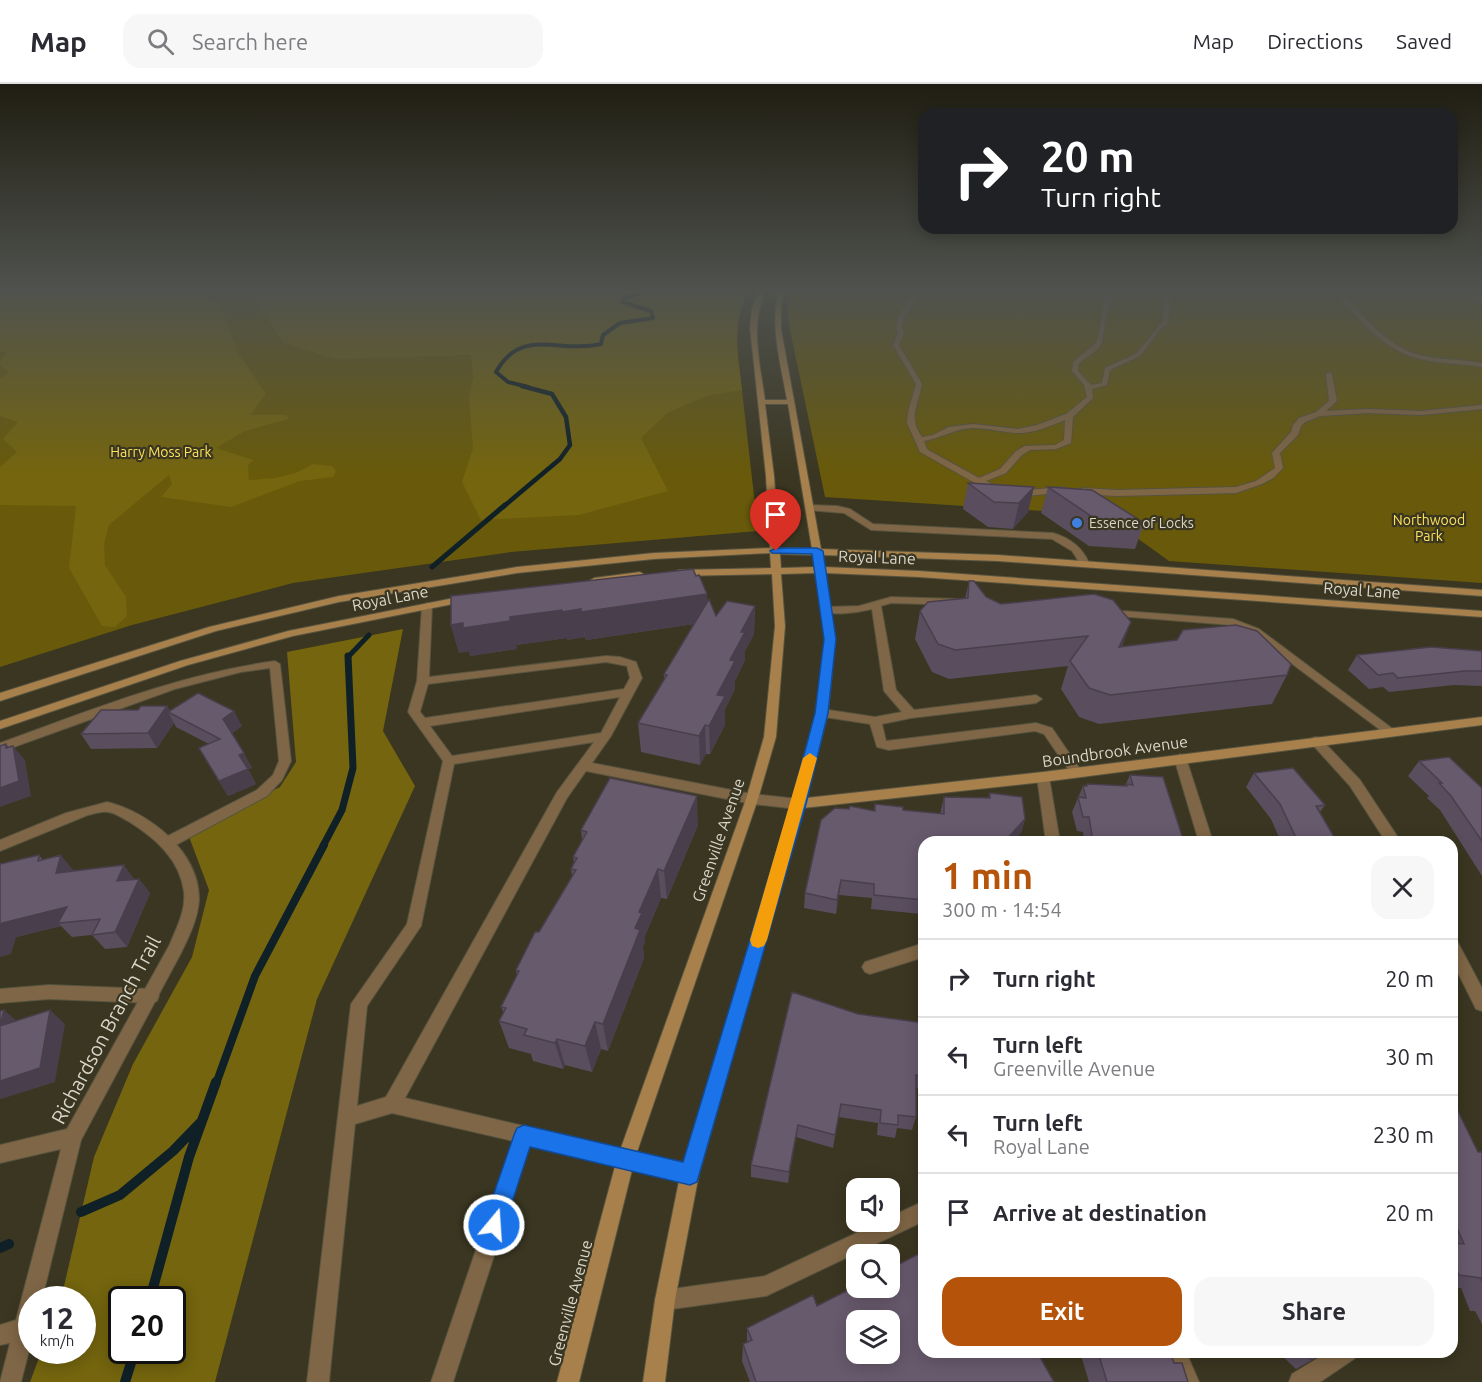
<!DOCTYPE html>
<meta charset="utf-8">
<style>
body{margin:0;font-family:Ubuntu,sans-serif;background:#f7f7f7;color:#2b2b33;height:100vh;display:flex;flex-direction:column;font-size:22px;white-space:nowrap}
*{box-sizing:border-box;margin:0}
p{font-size:20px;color:#7c7c81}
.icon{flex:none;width:33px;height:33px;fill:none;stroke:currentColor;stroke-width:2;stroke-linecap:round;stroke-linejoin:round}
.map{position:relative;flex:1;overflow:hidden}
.panel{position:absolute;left:918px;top:752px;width:540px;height:522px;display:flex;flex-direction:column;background:#fff;border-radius:18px;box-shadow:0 3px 15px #0003}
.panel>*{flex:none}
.hud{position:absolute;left:918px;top:24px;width:540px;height:126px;border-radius:18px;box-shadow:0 3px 15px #0003;background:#202124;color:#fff;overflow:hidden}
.controls{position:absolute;left:846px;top:1094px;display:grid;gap:12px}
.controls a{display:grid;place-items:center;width:54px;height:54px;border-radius:12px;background:#fff;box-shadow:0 3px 15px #0003;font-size:30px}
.speed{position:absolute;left:18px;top:1202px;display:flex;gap:12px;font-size:30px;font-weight:700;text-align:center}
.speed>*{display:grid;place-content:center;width:78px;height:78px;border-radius:50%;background:#fff;box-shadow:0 3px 15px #0003;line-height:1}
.speed small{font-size:15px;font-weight:400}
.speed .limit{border:3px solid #111;border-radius:9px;background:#fff;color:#111}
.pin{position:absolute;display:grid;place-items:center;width:51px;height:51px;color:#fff;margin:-62px -26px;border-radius:50% 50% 50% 0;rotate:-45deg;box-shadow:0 0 6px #0007}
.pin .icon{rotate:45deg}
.me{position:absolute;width:66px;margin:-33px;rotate:18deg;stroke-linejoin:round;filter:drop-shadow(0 0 4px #0008)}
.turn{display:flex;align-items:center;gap:21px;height:126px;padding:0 24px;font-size:27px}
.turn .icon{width:78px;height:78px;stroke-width:2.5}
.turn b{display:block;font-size:42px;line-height:51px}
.round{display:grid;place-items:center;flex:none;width:63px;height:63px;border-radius:18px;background:#f7f7f7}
.headline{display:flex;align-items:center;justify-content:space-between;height:102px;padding:0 24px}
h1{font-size:36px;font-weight:700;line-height:45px;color:#b45309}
.button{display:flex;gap:12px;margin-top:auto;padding:12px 24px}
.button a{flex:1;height:69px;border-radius:18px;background:#b45309;color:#fff;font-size:24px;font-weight:700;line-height:69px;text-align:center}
.button a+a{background:#f7f7f7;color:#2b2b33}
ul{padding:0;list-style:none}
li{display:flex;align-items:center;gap:18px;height:78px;padding:0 24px;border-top:2px solid #e1e1e2}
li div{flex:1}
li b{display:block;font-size:22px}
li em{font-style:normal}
header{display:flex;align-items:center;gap:36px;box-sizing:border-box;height:84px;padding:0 30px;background:#fff;border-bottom:2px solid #e1e1e2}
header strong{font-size:28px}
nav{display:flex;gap:33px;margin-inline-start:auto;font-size:21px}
.search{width:420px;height:54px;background:#f7f7f7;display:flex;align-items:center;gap:15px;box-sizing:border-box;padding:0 21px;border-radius:18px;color:#7c7c81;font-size:22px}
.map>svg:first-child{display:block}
</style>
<header>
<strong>Map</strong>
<div class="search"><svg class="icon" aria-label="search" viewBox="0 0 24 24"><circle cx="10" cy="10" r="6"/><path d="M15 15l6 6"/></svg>Search here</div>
<nav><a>Map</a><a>Directions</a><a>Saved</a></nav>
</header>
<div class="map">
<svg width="1482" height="1298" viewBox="0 0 1482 1298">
<rect width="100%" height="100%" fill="#3a3621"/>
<path fill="#685a0a" d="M0 208H746L739 227 736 253 758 447 511 468 293 499 132 541 0 583Z
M791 208H1482V499L1169 477 1105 431 825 413 790 246 787 225Z"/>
<path fill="#74650e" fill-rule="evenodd" d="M0 208H209L196 209 220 218 238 269 266 310 250 331H286L289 335 245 347 216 364 254 376 248 381 249 396 276 394 298 388 313 380 332 382 336 387 333 393 300 397 231 423 161 413 172 400 169 391 109 441 104 460 105 481 126 513 127 532 115 543 102 542 69 484 76 422 0 421V383L17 368 3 355 18 338 0 332V294L9 289 0 281V277L8 269 0 268Z
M248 208H746C733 245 737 268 742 306L706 312 667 329 641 354 668 407 579 431 481 436 462 398 473 364 469 316 473 293 471 271 335 275 284 259Z
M403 545 383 647 415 702 317 915 215 1298H30L42 1266H82V1215H61L94 1073 133 980 192 873 209 806 188 750 280 703 296 678 287 568ZM122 1215H172V1266H122Z"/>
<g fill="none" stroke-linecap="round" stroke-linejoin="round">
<path stroke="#0f2026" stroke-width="4" d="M528 303 508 298 496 288C522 242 558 270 601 260L603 251 620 239 653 234 651 227 622 218 624 214 645 208"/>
<path stroke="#0f2026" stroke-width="4.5" d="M503 423 560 375 570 361 566 333 552 310 522 302"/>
<path stroke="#0f2026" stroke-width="5" d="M432 483 505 421
M348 573 369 551"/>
<path stroke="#0f2026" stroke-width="7" d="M323 762 342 726 353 684 348 572"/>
<path stroke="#0f2026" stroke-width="8" d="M216 1000 255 892 324 761"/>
<path stroke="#0f2026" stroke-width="10" d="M81 1128 120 1111 173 1067 202 1037
M0 1164 9 1160
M150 1215 189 1073 216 998
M125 1298 135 1266"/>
<g stroke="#57533f" stroke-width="2">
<path id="lane" d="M915 208H921L904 232 902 243 904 249 899 261 922 300C918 321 908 334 922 353L933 351 949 343 973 340 1018 345 1037 341 1066 330 1087 313 1084 301 1072 287 1073 278 1096 259C1099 249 1106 215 1104 208H1110L1112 215 1107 226 1102 259 1097 266 1079 279 1078 287 1091 301 1102 299 1105 284 1136 270 1163 237 1165 208H1171L1168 239 1160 246 1140 272 1110 286 1107 301 1092 305 1093 314 1073 333 1071 359 1056 365 1030 366 1022 371 1006 389 986 397 1003 405 1004 407 1000 410 975 399 920 368 907 339 908 328 916 300 893 261 898 249 896 243 898 232ZM1065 336 1064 356 1055 361 1025 362 1016 367 1000 385 979 394 930 367 927 365 924 357C941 354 956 344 974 344 988 344 1002 348 1016 349 1032 350 1050 342 1065 336Z
M1335 208H1341C1362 230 1386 261 1416 270 1437 276 1460 275 1482 279V283C1459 279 1435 280 1413 273 1382 264 1355 232 1335 208Z
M1460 208H1467L1482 215V219Z
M1329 288 1332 290 1337 317 1326 327 1368 325 1421 327 1482 321V325L1421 331 1368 329 1320 332 1305 338 1301 342 1298 351 1280 369 1283 384 1273 394 1262 400 1236 409 1117 412 1082 410 1078 407 1082 404 1117 406 1236 403 1256 397 1275 384 1272 369 1291 348 1293 341 1299 334 1316 328 1329 317 1326 290Z
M1062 403 1065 404V408L1017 413 1013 410 1017 407Z
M810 421 837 422 850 425 873 440 1053 449C1070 454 1082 463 1089 479L1084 482 1081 481 1072 467 1052 455 871 446 844 429 807 426V422Z
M891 513 957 515 962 518 957 521 891 519 881 522 896 606 914 626 1036 611 1042 615 1036 619 911 634 882 640 886 657 1036 639 1052 644 1080 685 1082 688 1080 691H1072L1044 650 1035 647 889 666 877 663 870 640 818 632 816 629 822 625 875 633 902 628 884 607 872 525C860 528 831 533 822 526L827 523 859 522Z
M427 519 432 522 429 593 606 572 620 573 636 578 642 594 611 652 592 679 752 710 757 712 758 715 757 718 752 720 586 687 567 714 405 1014 626 1066 632 1069 635 1075 632 1081 626 1084 530 1061 453 1298H431L513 1057 392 1029 355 1040 329 1298H307L351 920 407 840 443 677 408 628 417 597 422 522ZM606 578 627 582 630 594 624 605 425 634 420 628 428 600ZM620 613 601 649 452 672 430 642ZM594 658 557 708 386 1013 357 1022 367 922 421 842 454 680Z
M1109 526 1233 535 1259 545 1397 648 1391 652 1387 651 1251 549 1231 541 1105 531V527Z
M275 577 280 580 291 677 282 696 267 712 172 763 167 764 162 763 160 759 162 755 257 706 273 691 279 677 270 584 241 588 175 605 0 668V659C91 626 179 590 275 577Z
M1180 670 1186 674 1213 758H1199L1174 674Z
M49 901 151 905 157 907 159 912 157 917 151 919 49 915 0 919V905Z
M924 1117V1137L766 1212 665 1226 658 1223 655 1216 658 1209 665 1206 765 1192 882 1137H890V1133Z
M1164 1268H1186L1199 1298H1177Z
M1328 1268H1358L1354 1275 1320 1298H1289L1292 1290Z"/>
</g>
<g stroke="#57533f" stroke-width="2">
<path id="street" d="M1316 653 1320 654 1360 696 1401 758H1386L1350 702 1312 660 1310 657 1312 654Z
M1043 688 1047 690 1049 693 1060 758H1046L1037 693 1039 690Z
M752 710 798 715 803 717 805 720 803 723 798 725 752 720 747 718 746 715 747 712Z
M107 718C149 728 200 768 199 816 198 834 189 853 181 869L81 1056 42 1215H32V1255L21 1298H0L10 1259 0 1261V1241L16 1236 61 1065 0 1079V1061L67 1045 169 862C176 845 186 827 184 808 180 775 155 754 128 737 122 734 114 728 107 728 101 727 94 730 88 731L0 767V756L66 729Z
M1452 855 1457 857 1482 904V927L1476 925 1452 877Z
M924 859V873L870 890 865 888 862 883 865 878Z"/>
</g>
<g stroke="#57533f" stroke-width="2">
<path id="secondary" d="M759 208H765C750 243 760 279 765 316H787C781 281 770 243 778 208H784L781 221V245L821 465 998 471 1482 506V512L998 477 822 471 824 483 919 487 1482 527V533L919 493 825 489 835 555 828 629 806 714 1043 688 1482 633V641L1043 698 803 724 699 1090 675 1216 665 1298H643L655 1216 679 1097 632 1086 579 1298H557L617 1075 746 715 764 653 775 542 772 490 678 492 673 489 678 486 771 484 770 469 654 475 517 489 339 518 216 547 0 617V609L209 543 339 512 517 483 654 469 770 464 766 392 750 244 752 224ZM765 320H788L812 465 779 464 774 392ZM780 470 813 471 815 483 781 484ZM816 489 825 555 816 629 791 720 684 1079 637 1068 758 715 776 653 785 542 781 490Z
M640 488 645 491 643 493 594 500 589 497 594 494Z
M464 512 469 515 468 517 293 552 188 581 0 645V637L180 577 288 547Z"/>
</g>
<use href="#lane" fill="#7f6646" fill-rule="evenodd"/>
<use href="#street" fill="#7f6646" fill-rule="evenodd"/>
<use href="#secondary" fill="#a7804c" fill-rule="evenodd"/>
</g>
<path fill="#594d5e" d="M968 399 1034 403 1028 428 1013 445 988 443 963 425Z
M1048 403 1144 439 1135 465 1089 462 1041 429Z
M969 497 986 513 1001 520 1122 562 1287 591 1272 620 1099 640 1079 633 1061 605 1068 582 949 595 932 588 915 555 920 527 965 515Z
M451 512 707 517 716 532 755 522 754 550 745 567V576L735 597V605L725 625V641L710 670H706L700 681 641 668 638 639 664 596V590L694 540 586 556 585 553 567 556V554L516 561 517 565 470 572 469 567 459 569 451 541Z
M1482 567V602L1454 601 1389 608 1383 603 1369 605 1348 586 1357 571Z
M167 622 170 627 242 642 232 649 252 684 248 685 256 700 228 712 199 664 209 660 176 643 174 639 157 664 91 665 81 650 138 626Z
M1419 677 1482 704V792L1440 726 1427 714 1429 712 1408 692Z
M1254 689 1325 721 1320 728 1337 758H1281L1271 735 1246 703Z
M1130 691 1184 758H1084L1083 748 1077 747 1072 728 1083 702H1086L1087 700 1125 702Z
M990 709 1025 735 1021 749 924 758V823H923L921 830 871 825 872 814 839 811 836 830 804 824 805 809 874 726 875 720 903 726 940 730 944 713 988 714Z
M698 741 667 815 661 814 645 852V857L643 863 644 874 608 967 601 965 592 988 565 981 563 985 533 977 531 970 509 964 499 937 504 929 501 923 517 892 516 886 572 792 571 785 574 778 573 773 582 756 581 746Z
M39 771 43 776 73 786V787L135 795H139L150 809 127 863 105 865 92 851 72 853 61 842 16 853 11 870Z
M858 930 924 939V1005L916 1004V1033L912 1046 897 1044 895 1054 877 1051 878 1039 838 1033 833 1064 796 1053 788 1099 751 1093V1081Z
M1452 1015 1478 1068H1482V1240L1475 1227H1470L1461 1204 1452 1203Z
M817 1222 1054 1298H750L742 1277 743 1260 747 1258V1244Z
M1080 1268H1170L1174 1279 1188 1298H1089Z
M1278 1268H1327L1296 1285Z"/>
<path fill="#493f4c" d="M1034 403 1028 428 1013 445 1019 419Z
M707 510 708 538 586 556 581 528Z
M755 522 754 550 745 567V576L735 597V605L725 625V641L710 670 709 642 717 611 741 548Z
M581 525 585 553 567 556V554L516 561 517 565 470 572 469 567 459 569 451 541 562 526Z
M1131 538 1121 566 1119 563Z
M167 622 172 630 168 628 174 639 157 664 148 649Z
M234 627 242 642 231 649 223 635Z
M705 641 706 670 700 681 699 652Z
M6 660 15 671 13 662 25 676 31 712 0 723V704L6 664Z
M244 669 252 684 248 685 256 700 228 712 219 697 239 671Z
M697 712 698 741 667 815 664 787Z
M1025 735 1021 749 1013 758 1006 756Z
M61 771 73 786 68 803 56 789Z
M124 781 135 796 117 797Z
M658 785 661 814 645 852V857L643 863 644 874 608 967 603 940 635 844 639 828Z
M139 795 150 809 127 863 115 848Z
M841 796 839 811 836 830 837 816Z
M67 823 58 839 61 842 16 853 11 870 0 873V846L2 839Z
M4 926 19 939 0 942Z
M50 926 65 940 55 998 1 1015 0 1014V997Z
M595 938 601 965 592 988 585 962Z
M557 955 565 981 563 985 555 959Z
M798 1041 796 1053 788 1099 789 1088Z"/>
<path fill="#685a6d" stroke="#493f4c" stroke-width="1.5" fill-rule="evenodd" d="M968 399 1034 403 1019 419 994 418Z
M1048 403 1092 406 1144 439 1097 436Z
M693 485 696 492 699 491 707 510 581 528V525L562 528V526L510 533V537L463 544V539L451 541V512Z
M969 497H974L986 513 1001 520 1094 510 1113 516 1131 538 1119 563 1177 556 1183 546 1236 541 1257 547 1291 580 1287 591 1110 611 1089 604 1070 577 1088 552 955 566 938 560 920 527 928 518 968 514Z
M709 515 716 532 727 517 755 522 741 548H745L730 576 735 577 717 611 725 612 709 642 705 641 699 652 638 639 667 591 664 590Z
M1431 563 1482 567V587H1465L1398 594 1393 589 1378 591 1357 571Z
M198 609 234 627 223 635 244 669 239 671 248 685 219 697 199 664 220 655 168 628Z
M141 622H167L148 649 81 650 101 626H138Z
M6 660V664L13 662 19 697 0 704V662Z
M1449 673 1482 704V757L1451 712 1439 699H1442L1419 677Z
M1293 684 1325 721 1316 722 1337 758H1298L1280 720 1254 689Z
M1130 691 1163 693 1184 758H1093L1089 733H1083L1078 713 1086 714 1083 702H1087V700L1127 702 1126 700 1133 701Z
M610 694 697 712 664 787 658 785 639 828 642 829 635 844 640 846 603 940 595 938 585 962 557 955 555 959 524 951 527 945 499 937 506 924 501 923 519 887 516 886 535 848H539L576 786 571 785 577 774 573 773 587 748 581 746Z
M990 709 1022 713 1025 735 1006 756 1022 758H924V816L874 811V800L841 796 837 816 805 809 821 736 835 724 849 725 850 722 875 727V720L903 723V726L944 730V713L990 714Z
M39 771 38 777 61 771 56 789 124 781 117 797 139 795 115 848 92 851 100 835 58 839 67 823 2 839 0 846V780Z
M792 908 858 930 924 939V992L916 991V1033L898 1031V1041L880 1039 881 1026 841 1020 835 1051 798 1041 789 1088 751 1081Z
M4 926 0 942 50 926 40 984 0 997V927Z
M1452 986 1456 993H1452Z
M1452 1015 1478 1068H1482V1198L1481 1194 1459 1191 1452 1175V1159L1464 1160 1452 1133Z
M924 1167V1268H1037L1054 1298H756L743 1260 752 1256 747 1244 813 1211 817 1222 856 1202V1203H890V1185ZM856 1236H890V1269H856Z
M1098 1268H1170L1174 1279H1182L1188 1298H1107Z
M1302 1268H1321L1312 1276Z"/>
<linearGradient id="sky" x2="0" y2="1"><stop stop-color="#201e12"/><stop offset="0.53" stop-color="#4f524e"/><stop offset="1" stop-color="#4f524e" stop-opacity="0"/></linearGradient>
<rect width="1482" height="389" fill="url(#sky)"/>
<path fill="#1a73e8" stroke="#114b97" stroke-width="1.5" d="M776 464H817L823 467 836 555 828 629 806 720 697 1098 690 1101 530 1063 502 1149 494 1152 486 1149 483 1141 514 1051 517 1044 524 1041 683 1078 791 720 815 629 824 555 812 470 772 469 770 467Z"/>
<path fill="#f59e0b" d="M810 669 817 674 767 856 764 862 758 864 752 862 750 856 803 674Z"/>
<circle fill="#3f7fe0" stroke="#3a3621" stroke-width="2" cx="1077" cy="439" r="6"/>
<g text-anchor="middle" stroke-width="4.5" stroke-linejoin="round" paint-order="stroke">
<g font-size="14" fill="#fde25a" stroke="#3a3621">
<text x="161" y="373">Harry Moss Park</text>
<text x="1429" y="441">Northwood<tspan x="1429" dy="16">Park</tspan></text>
</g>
<g font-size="14" fill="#d9d7ca" stroke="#3a3621" text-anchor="start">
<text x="1089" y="444">Essence of Locks</text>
</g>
<g font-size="16" fill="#d9d7ca" stroke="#3a3621">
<text transform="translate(877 473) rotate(2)" y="6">Royal Lane</text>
<text transform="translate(1362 506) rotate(4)" y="6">Royal Lane</text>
<text transform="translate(390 514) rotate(-11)" y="6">Royal Lane</text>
<text transform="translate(1115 667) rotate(-8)" y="6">Boundbrook Avenue</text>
<text transform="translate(718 756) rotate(-71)" y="6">Greenville Avenue</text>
<text transform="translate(570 1219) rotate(-75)" y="6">Greenville Avenue</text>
</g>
<g font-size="20" fill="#d9d7ca" stroke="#3a3621">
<text transform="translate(106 946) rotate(-62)" y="7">Richardson Branch Trail</text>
</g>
</g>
</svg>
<div class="controls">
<a><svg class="icon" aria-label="sound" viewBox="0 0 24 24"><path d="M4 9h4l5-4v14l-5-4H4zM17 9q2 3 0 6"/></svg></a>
<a><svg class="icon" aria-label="search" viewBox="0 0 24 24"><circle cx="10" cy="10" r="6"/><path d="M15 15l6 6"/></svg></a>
<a><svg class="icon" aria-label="layers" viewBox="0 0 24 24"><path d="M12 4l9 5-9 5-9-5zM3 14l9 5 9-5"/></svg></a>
</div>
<div class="speed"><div>12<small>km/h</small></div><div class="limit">20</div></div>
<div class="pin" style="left:776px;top:467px;background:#d93025"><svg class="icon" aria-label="arrive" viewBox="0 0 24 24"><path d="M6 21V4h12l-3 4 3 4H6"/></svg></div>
<svg class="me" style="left:494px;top:1141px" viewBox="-20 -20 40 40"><circle r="17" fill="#1a73e8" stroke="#fff" stroke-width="3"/><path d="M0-11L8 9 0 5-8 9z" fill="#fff"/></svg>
<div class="hud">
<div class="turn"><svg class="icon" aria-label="right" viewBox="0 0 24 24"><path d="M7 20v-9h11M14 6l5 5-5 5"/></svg><div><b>20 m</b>Turn right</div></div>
</div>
<section class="panel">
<div class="headline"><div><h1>1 min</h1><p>300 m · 14:54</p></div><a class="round"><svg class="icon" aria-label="close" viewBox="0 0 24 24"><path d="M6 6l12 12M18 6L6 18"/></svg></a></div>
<ul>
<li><svg class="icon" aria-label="right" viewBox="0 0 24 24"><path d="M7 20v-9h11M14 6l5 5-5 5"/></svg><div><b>Turn right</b></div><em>20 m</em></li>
<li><svg class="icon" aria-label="left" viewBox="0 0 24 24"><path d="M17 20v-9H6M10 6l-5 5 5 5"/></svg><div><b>Turn left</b><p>Greenville Avenue</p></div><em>30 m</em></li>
<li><svg class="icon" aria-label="left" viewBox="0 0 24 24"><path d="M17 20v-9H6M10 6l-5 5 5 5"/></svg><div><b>Turn left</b><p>Royal Lane</p></div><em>230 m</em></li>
<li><svg class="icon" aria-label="arrive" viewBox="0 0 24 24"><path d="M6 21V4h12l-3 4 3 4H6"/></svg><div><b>Arrive at destination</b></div><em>20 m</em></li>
</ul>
<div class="button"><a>Exit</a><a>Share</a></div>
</section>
</div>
